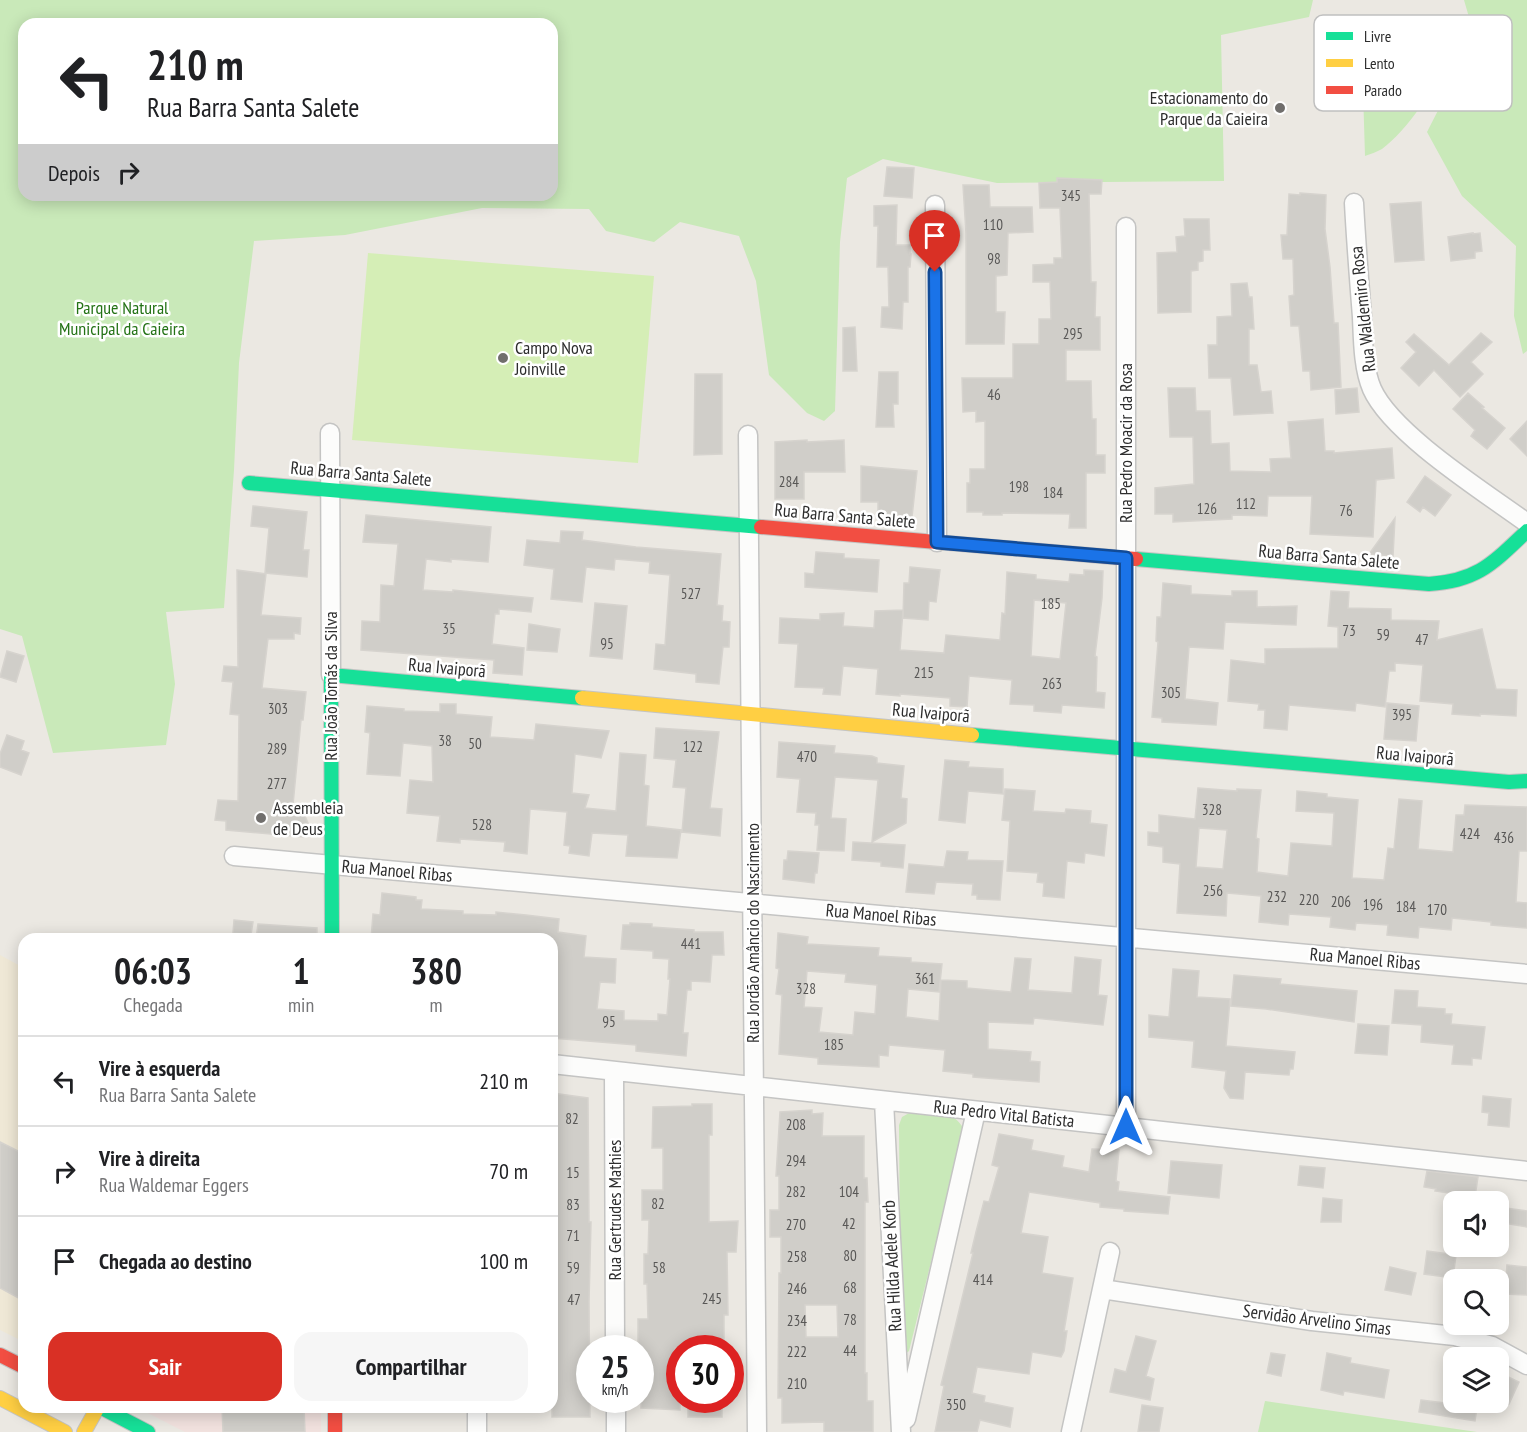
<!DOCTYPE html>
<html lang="pt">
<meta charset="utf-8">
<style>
body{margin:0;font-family:"PT Sans Narrow",sans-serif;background:#f6f6f6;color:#202124;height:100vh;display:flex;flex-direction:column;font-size:22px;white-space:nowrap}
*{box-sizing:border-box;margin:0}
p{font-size:20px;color:#757577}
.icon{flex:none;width:33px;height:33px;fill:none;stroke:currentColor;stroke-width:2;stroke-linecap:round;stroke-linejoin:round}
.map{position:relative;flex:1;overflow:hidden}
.details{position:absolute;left:18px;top:933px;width:540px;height:480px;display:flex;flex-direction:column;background:#fff;border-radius:18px;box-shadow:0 3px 15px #0003}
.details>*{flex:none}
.hud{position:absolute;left:18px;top:18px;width:540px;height:183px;border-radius:18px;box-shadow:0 3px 15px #0003;background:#fff;color:#202124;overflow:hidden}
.buttons{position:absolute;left:1443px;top:1191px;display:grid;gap:12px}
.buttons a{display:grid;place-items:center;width:66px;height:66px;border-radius:12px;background:#fff;box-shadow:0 3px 15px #0003;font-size:30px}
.speed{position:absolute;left:576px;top:1335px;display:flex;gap:12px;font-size:30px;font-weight:700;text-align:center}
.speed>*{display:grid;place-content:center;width:78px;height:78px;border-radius:50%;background:#fff;box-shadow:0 3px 15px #0003;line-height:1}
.speed small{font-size:15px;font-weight:400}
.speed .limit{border:9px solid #d22;background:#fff;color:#111}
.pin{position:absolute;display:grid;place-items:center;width:51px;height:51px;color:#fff;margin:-62px -26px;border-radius:50% 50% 50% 0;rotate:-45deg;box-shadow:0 0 6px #0007}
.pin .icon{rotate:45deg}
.me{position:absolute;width:66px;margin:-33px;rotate:0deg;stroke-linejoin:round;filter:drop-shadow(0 0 4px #0008)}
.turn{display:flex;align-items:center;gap:21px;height:126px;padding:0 30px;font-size:27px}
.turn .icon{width:78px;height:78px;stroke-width:2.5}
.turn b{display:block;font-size:42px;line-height:51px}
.then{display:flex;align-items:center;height:57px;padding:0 30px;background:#0003;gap:12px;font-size:22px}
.eta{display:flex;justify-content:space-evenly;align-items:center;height:102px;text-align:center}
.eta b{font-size:36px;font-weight:700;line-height:42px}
.primary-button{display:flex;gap:12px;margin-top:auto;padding:12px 30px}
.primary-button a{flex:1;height:69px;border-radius:18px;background:#d93025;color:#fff;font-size:24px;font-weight:700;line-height:69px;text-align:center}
.primary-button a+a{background:#f6f6f6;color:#202124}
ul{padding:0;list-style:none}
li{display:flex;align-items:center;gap:18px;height:90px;padding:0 30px;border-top:2px solid #e0e0e0}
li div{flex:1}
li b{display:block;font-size:22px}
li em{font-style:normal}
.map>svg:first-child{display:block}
</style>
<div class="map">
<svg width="1527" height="1432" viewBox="0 0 1527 1432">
<rect width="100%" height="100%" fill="#ebe8e2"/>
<path fill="#efe8d6" d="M0 955 24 968V1342L0 1330Z"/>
<path fill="#f1e1de" d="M136 1407H321V1432H185Z"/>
<path fill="#c9e9b9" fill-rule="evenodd" d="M0 0H1313L1309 17 1221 35 1224 181 997 183 883 159 847 178 840 242 835 411 824 421 807 413 769 375 756 281 739 236 680 222 654 242 606 231 589 209 482 208 345 235 254 241 239 363 234 470 224 608 166 612 175 684 166 745 53 753 22 636 0 629ZM24 24H552V195H24Z
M1464 0H1527V351L1523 354 1514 316 1516 246 1462 196 1427 132 1475 38Z
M1423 54 1445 62C1434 91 1407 130 1382 149 1377 152 1370 154 1365 156L1362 58Z
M911 1112C933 1113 952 1108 964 1129L909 1351 905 1354 901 1351 899 1125 902 1117Z
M1265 1401 1477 1432H1258Z"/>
<path fill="#d5eeb6" d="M368 253 654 276 638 463 352 440Z"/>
<path fill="#d0cec9" stroke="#d6d3ce" stroke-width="1.5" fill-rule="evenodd" d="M887 167 914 168 912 198 884 196Z
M1057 178 1102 180 1101 194H1089L1091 282H1096L1095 317H1100V350H1066V381H1091L1092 419H1096V455H1105V473H1086V528H1069L1070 514 1002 513V515H983V512H967V483H970V469H985V421L976 422V411L963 412 962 378H1013V344H1039V319H1051L1050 282H1033V265L1054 264V258H1062L1060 208H1040L1039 183 1057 182Z
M963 185H989L990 207H1032L1033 232 1008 233 1007 275 996 276V312H1005L1004 344H966V233Z
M1300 193 1326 195 1325 229 1330 267 1334 323H1338L1341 387 1311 390 1310 371H1303L1299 326H1291L1289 296 1294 295 1293 259H1283L1281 235H1287L1289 194 1300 195Z
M1421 202 1424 260 1395 262 1390 204Z
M897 205 896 245H910V254H911L910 267H908V302H903L902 329 881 327 882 307H889L888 267H877L878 226H874V206Z
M1184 219H1209L1210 250H1203V261L1198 262V270L1191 271V312L1158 313 1157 253 1177 252 1176 237 1185 236Z
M1473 233V234L1480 233 1482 251 1475 252V258L1451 261 1448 237Z
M1247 283 1249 297H1252L1254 329H1249V365H1257L1261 392 1271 391 1273 413 1234 415 1231 378H1209L1208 345H1217V317L1232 316 1231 284Z
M855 327 857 371H843V328Z
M1481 333 1492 342 1471 362 1483 374 1460 397 1434 370 1419 386 1401 368 1416 352 1406 342 1414 334 1449 365Z
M879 372H898V404H893L894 427H876Z
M695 374H722V454L694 455Z
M1168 388H1195L1196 411H1210L1211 444 1229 443 1230 471 1271 472 1270 459 1291 458 1288 422 1323 419 1325 451H1334V453L1392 448 1394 478 1376 480 1373 537 1310 534 1312 496H1268L1267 516 1232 515V519L1173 522V514H1155V488L1194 484 1193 437H1170Z
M1357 388 1359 412 1336 414 1335 390Z
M1468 393 1484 407 1482 408 1505 428 1487 449 1471 436 1475 430 1453 409Z
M1527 421V456L1510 439Z
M807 440V442L844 440 845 472H804V499H775V442Z
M861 466 917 471 912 517 878 513V502H861Z
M1425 476 1451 495 1435 516 1423 507 1420 512 1407 502Z
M253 506 307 512 303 550H309L307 577 265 573 269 528 251 526Z
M366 515 491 527 488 562 451 559V562L426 559 423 590 453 592V590L533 598 531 612 499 609V614H495L492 644 524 648 522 675 493 673 494 660 361 650 362 621 380 622 381 585 394 586 398 544 363 542Z
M1395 518 1393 556 1369 554Z
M561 531 583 532 582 540 636 547 721 554 717 605 723 606 722 621 730 622 729 647H723L719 684 696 682V674L654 669 656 644 665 645 670 575 649 573 650 562 615 559 614 570 586 567 582 602 551 599 554 569 524 565 527 540 560 543Z
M816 552 844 554V558L879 560 877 592 805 587V573L814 574Z
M910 567 940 570 936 602 929 601 928 620 903 618 904 583H909Z
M237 570 266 574 261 615 301 618 300 634 294 633V639H268L262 688 306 692 303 720H301L293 805 306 806 305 816 308 823 304 827V837L226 830V821L215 820 218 800 238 801 239 715 230 714 233 682 222 681 224 666 238 667Z
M1084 570 1103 571 1102 598 1095 656 1097 657 1096 692 1105 693 1104 708 1062 705 1061 713 1034 711V705L1010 704 1012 680 969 676 967 707 950 706V698L900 694V696L876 694 878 669 843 666 840 695 823 694 824 688 795 687 798 644 779 643 780 618 820 620V614L844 613 843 626 874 628 875 611 903 610 900 650 944 653 946 635 1000 640 1002 613 1005 614 1007 572 1036 575V579L1069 582 1070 574 1084 575ZM1034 600 1066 603 1060 659 1031 656Z
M1163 583 1191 586V594L1232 596V591H1257V607L1297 606 1296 625 1225 622 1223 649 1189 647 1185 699 1218 703 1216 725 1162 722V718L1152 717 1158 642 1156 641 1157 617H1161Z
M1331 591 1349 592 1348 608 1391 609V620L1439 621 1437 640 1482 629 1496 689 1517 690 1516 716 1480 714V716L1452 714 1453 704 1420 701 1423 665 1395 663V671H1389L1385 707 1356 703 1355 711 1289 705 1287 730 1264 728 1265 710H1258L1259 704 1228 701 1231 660 1265 664V649L1338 648V627L1328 626Z
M595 603 627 606 622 659 590 656Z
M529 624 560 629 557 652 527 650Z
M7 651 24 656 16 682 0 677Z
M1387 703 1419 706 1416 741 1384 739Z
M440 704H456V714L492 717 490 737 534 740 536 724 609 731 601 758 575 754 572 793 589 795 585 808 616 811 620 753 646 755 644 785 649 786 646 826 681 830 677 858 626 856 628 835 592 833 589 856 569 853 570 846 564 845 567 812 530 809 527 854 504 851 505 842 460 839V843L437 841 440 816 407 813 410 780 433 782 432 746 403 743 400 776 367 774 370 733 365 732 367 706 404 709V711L440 712Z
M656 728 719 732 710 808 722 809 720 836 682 832 686 788 673 787 676 760 654 758Z
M7 735 24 741 21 750 29 753 21 775 0 767V754Z
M779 742 835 746 834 753 872 756 877 758V763L904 766 901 798 907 799 906 823 872 842 878 780 835 777 831 818 846 819 844 851 817 850 819 825H815L816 813 797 812 800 779 777 777Z
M945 760 969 762 968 767 1003 769V794L968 791 965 823 939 820Z
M1198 788 1237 791V789L1261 790 1256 838 1259 839 1257 872 1288 876 1291 843 1332 846 1334 813 1296 811 1297 791 1327 794V797L1358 800 1352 878 1384 880 1388 848 1394 849 1399 799 1422 801 1418 849 1453 852 1456 815H1464L1465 805 1527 807V851H1519L1516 902 1527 903V928L1491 925V922L1452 918 1451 930 1419 927 1418 938 1387 935 1388 925 1356 923 1355 930 1330 927 1331 917 1289 914 1288 925 1259 922 1261 896 1227 893 1226 916 1177 913 1180 864 1163 862V847L1148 845V832L1159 833V815L1195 819ZM1199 828 1227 830 1223 869 1196 867Z
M1005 789 1035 791 1033 811 1065 813 1066 809 1091 811 1090 823 1107 825 1104 856 1085 853 1084 863 1067 861 1064 898 1043 896 1044 883 1037 882 1038 873 1007 871 1010 821 1002 820Z
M853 842 905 845 903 868 881 866V862L852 860Z
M788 851 819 853 817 873H815L814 883 783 879 784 860H787Z
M947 851 968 852 967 860 1003 861 1000 900 977 899V895H972L973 884 936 882 934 894 906 892 909 864 944 867Z
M382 893 416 897V900H422L421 909 463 911V914L496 915V912L526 915 559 919 558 932 586 936 584 957 616 959 615 983 600 982 597 1009 624 1011V1020L658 1021V1014L667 1015 670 979H668L669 959 653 958V951L621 949 623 925H630V923L652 924V927L694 930V932H723L724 955H712L710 982 691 981V990H687L683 1033H688L686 1056 636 1051V1045L552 1038V1001L556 966 555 963H552V939H371L373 914 380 915Z
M234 920 253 922 251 935 233 933Z
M258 924 317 928V939H256Z
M778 933 808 937 807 944 879 948 878 956 911 958V962L942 964 939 992 908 989 906 1017 939 1021 941 980 967 981V988L1011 992 1015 958 1031 959 1028 990 1072 993 1075 957 1101 960 1098 995 1107 996 1103 1025 1034 1018 1033 1024 988 1022V1049L1031 1052 1030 1061 1040 1062 1039 1082 973 1077V1074L943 1071 945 1050 889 1045 888 1056 879 1055V1067L818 1064V1058L779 1054 782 995 776 994 779 969 776 968ZM807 971 846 974 845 982 877 985 875 1014 855 1012 853 1035 819 1032 822 1008 804 1007Z
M1173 969 1199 971 1197 997 1230 999 1226 1046 1295 1052 1293 1069H1290L1289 1075 1245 1072 1243 1099 1230 1098 1224 1088 1226 1071 1192 1067 1194 1041 1149 1037V1015L1169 1017Z
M1234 975 1281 979 1280 984 1357 991 1354 1022 1266 1009 1231 1006Z
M1395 990 1418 991 1417 1007 1445 1009V1014H1452L1451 1024 1485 1027 1481 1059 1472 1058V1065L1452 1064 1454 1045 1421 1042 1422 1025 1392 1023Z
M1358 1024 1389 1026 1387 1055 1355 1053Z
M552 1093 588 1098 589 1222H591L589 1302 590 1417H552V1256H554Z
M1483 1096 1511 1099 1509 1127 1488 1125 1489 1113 1482 1112Z
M692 1104H712V1135H709V1222L738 1221 736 1252H727L728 1315H724V1348H675L676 1379H680V1410L641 1408 643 1348H638V1319H648L647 1284H644V1254H648L649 1220H642V1190H663V1148H652L653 1107 692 1106Z
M812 1110V1114L823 1113 822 1136H864V1178H867L868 1202H865V1373H867V1401H873V1432H824V1422L782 1423V1398H778L779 1273H781V1237H770V1210H779V1176H776L780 1112ZM805 1305H837L838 1337H806Z
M999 1134 1033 1140 1031 1150 1064 1156 1062 1167 1089 1172 1092 1149 1119 1150 1116 1181 1119 1182 1118 1191 1170 1197 1168 1214 1124 1211V1209L1100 1207V1203L1029 1192 1021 1233 1048 1237 1042 1273 1073 1278 1064 1331H1067L1064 1351 1061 1357 1032 1352 1029 1374 977 1367 972 1393 985 1396 984 1402 1013 1408 1010 1427 980 1420 977 1432H935L944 1386 941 1385 973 1253H971L976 1232 984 1201 989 1202 999 1167 992 1165Z
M0 1142 24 1154V1301L0 1288Z
M1171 1161 1222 1165 1219 1198 1168 1193Z
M1300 1166 1325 1168 1323 1188 1298 1185Z
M1427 1171 1478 1177 1475 1197 1435 1191 1436 1189 1424 1187Z
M1323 1198 1342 1200 1341 1222H1321Z
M1498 1207 1527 1211V1227L1498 1222Z
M1427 1251 1456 1255 1453 1278 1424 1274Z
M1507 1265 1527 1267V1295L1505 1294Z
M1390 1267 1416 1273 1411 1295 1385 1290Z
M1136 1336 1156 1341 1146 1376 1154 1379 1150 1400 1110 1392 1115 1369 1126 1372Z
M1271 1353 1285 1355 1281 1376 1267 1373Z
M1327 1353 1351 1358 1350 1363 1389 1370 1384 1398 1344 1391 1343 1395 1321 1390Z
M1498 1372 1519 1382 1509 1404 1498 1400Z
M688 1400H722V1417H688Z
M1421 1400 1477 1407 1475 1421 1419 1412Z
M1142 1405 1163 1408 1159 1432H1138Z
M222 1407H304L305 1432H223Z"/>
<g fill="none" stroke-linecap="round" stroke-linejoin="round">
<g stroke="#c4c4c3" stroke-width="21">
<path id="street" d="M1354 203C1356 241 1359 279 1362 317 1363 340 1363 368 1372 389 1392 434 1486 493 1527 523
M935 205 937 542
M1126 227V1127
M330 433 331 675
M748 435 757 1432
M234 856 1527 974
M552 1064 1527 1171
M614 1071 615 1348
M884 1101 901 1432
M1102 1289 1312 1321 1455 1336 1492 1346 1527 1365
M616 1400V1432
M477 1407V1432
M906 1419 976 1111
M1071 1432 1110 1252"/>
</g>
<g stroke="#c4c4c3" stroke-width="16">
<path id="fast" d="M249 483 761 527
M1136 559 1429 584C1478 581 1493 563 1527 531
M972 735 1509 782 1527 781
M332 939 331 675 582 698
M100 1407 148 1432"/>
</g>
<g stroke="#c4c4c3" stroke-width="16">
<path id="slow" d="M582 698 972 735
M0 1398 65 1432
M84 1432 98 1407"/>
</g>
<g stroke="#c4c4c3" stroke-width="16">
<path id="jam" d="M761 527 1136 559
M0 1355 24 1367
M335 1407V1432"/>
</g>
<use href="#street" stroke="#fcfcfb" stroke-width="18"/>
<use href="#fast" stroke="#16e098" stroke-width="14"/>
<use href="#slow" stroke="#ffcf43" stroke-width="14"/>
<use href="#jam" stroke="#f24e42" stroke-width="14"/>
</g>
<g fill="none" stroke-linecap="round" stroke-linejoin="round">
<g stroke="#114b97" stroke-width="15">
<path id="route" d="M935 272 937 542 1126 558V1127"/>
</g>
<use href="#route" stroke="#1a73e8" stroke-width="10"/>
</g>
<g fill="#706e6c" stroke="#fff" stroke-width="2">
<circle cx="1280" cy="108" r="6"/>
<circle cx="503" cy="358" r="6"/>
<circle cx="261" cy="818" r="6"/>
</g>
<g text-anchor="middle" stroke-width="5" stroke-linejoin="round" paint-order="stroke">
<g font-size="15" fill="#585756">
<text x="1071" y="201">345</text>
<text x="993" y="230">110</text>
<text x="994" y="264">98</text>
<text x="1073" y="339">295</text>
<text x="994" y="400">46</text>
<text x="789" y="487">284</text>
<text x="1019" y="492">198</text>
<text x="1053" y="498">184</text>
<text x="1246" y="509">112</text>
<text x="1207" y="514">126</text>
<text x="1346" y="516">76</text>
<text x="691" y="599">527</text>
<text x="1051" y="609">185</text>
<text x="449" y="634">35</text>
<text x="1349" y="636">73</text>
<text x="1383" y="640">59</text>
<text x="1422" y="645">47</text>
<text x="607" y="649">95</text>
<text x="924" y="678">215</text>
<text x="1052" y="689">263</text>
<text x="1171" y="698">305</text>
<text x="278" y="714">303</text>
<text x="1402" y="720">395</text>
<text x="445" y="746">38</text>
<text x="475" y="749">50</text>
<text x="693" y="752">122</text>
<text x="277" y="754">289</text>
<text x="807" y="762">470</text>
<text x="277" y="789">277</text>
<text x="1212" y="815">328</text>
<text x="482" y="830">528</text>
<text x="1470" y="839">424</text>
<text x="1504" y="843">436</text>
<text x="1213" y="896">256</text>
<text x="1277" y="902">232</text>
<text x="1309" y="905">220</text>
<text x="1341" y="907">206</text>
<text x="1373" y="910">196</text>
<text x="1406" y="912">184</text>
<text x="1437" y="915">170</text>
<text x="691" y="949">441</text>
<text x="925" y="984">361</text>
<text x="806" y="994">328</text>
<text x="609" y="1027">95</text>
<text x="834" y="1050">185</text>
<text x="572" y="1124">82</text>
<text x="796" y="1130">208</text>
<text x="796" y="1166">294</text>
<text x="573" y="1178">15</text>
<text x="796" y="1197">282</text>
<text x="849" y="1197">104</text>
<text x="658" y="1209">82</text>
<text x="573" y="1210">83</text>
<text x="849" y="1229">42</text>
<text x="796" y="1230">270</text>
<text x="573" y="1241">71</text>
<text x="850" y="1261">80</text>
<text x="797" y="1262">258</text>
<text x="573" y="1273">59</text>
<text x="659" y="1273">58</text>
<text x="983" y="1285">414</text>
<text x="850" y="1293">68</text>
<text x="797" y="1294">246</text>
<text x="712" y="1304">245</text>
<text x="574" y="1305">47</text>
<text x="850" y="1325">78</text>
<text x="797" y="1326">234</text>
<text x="850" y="1356">44</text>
<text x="797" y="1357">222</text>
<text x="797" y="1389">210</text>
<text x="956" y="1410">350</text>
</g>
<g font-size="18" fill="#2d2d2d" stroke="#fff" text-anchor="start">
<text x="1268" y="104" text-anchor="end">Estacionamento do<tspan x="1268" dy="21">Parque da Caieira</tspan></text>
<text x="515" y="354">Campo Nova<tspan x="515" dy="21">Joinville</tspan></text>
<text x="273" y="814">Assembleia<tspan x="273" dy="21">de Deus</tspan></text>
</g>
<g font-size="18" fill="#237215" stroke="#fff">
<text x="122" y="314">Parque Natural<tspan x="122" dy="21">Municipal da Caieira</tspan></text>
</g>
<g font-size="18" fill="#2d2d2d" stroke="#fff">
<text transform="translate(1363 309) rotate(-96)" y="6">Rua Waldemiro Rosa</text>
<text transform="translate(1126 443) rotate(-90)" y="6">Rua Pedro Moacir da Rosa</text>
<text transform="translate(361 474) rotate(5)" y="6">Rua Barra Santa Salete</text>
<text transform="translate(845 516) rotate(5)" y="6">Rua Barra Santa Salete</text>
<text transform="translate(1329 557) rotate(5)" y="6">Rua Barra Santa Salete</text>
<text transform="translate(447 668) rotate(5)" y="6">Rua Ivaiporã</text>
<text transform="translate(331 686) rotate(-90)" y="6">Rua João Tomás da Silva</text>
<text transform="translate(931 713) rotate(5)" y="6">Rua Ivaiporã</text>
<text transform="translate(1415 756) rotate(5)" y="6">Rua Ivaiporã</text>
<text transform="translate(397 871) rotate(5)" y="6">Rua Manoel Ribas</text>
<text transform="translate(881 915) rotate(5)" y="6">Rua Manoel Ribas</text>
<text transform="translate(753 933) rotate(-90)" y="6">Rua Jordão Amâncio do Nascimento</text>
<text transform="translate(1365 959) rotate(5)" y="6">Rua Manoel Ribas</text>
<text transform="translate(1004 1114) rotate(6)" y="6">Rua Pedro Vital Batista</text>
<text transform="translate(615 1210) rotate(-90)" y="6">Rua Gertrudes Mathies</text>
<text transform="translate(892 1266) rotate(-93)" y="6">Rua Hilda Adele Korb</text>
<text transform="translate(1317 1320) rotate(7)" y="6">Servidão Arvelino Simas</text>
</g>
</g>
<rect x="1314" y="15" width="198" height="96" rx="9" fill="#fff" stroke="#c0c0c0" stroke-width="1.5"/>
<rect x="1326" y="32" width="27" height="8" fill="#16e098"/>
<rect x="1326" y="59" width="27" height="8" fill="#ffcf43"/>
<rect x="1326" y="86" width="27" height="8" fill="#f24e42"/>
<g font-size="16" fill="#2d2d2d">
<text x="1364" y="42">Livre</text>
<text x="1364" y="69">Lento</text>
<text x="1364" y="96">Parado</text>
</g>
</svg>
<div class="buttons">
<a><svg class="icon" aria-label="sound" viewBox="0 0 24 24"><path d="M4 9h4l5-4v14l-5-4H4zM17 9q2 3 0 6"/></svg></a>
<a><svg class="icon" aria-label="search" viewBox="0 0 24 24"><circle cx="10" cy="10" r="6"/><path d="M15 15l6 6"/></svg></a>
<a><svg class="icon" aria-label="layers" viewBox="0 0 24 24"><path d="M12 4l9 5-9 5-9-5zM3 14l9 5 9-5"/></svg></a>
</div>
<div class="speed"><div>25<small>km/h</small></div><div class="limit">30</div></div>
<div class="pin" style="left:935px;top:272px;background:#d93025"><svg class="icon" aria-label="arrive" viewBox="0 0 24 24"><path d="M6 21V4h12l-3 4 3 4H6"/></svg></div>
<svg class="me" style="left:1126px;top:1127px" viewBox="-20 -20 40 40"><path d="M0-17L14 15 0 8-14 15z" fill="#1a73e8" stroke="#fff" stroke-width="4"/></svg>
<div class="hud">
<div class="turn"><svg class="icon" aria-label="left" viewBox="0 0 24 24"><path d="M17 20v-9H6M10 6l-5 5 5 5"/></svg><div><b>210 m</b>Rua Barra Santa Salete</div></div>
<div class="then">Depois<svg class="icon" aria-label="right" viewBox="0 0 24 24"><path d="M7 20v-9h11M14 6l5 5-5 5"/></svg></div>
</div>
<section class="details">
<div class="eta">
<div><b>06:03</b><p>Chegada</p></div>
<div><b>1</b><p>min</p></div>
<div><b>380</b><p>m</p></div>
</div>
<ul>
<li><svg class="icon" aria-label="left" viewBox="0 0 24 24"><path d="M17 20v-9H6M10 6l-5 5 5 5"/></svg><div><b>Vire à esquerda</b><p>Rua Barra Santa Salete</p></div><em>210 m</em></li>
<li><svg class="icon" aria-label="right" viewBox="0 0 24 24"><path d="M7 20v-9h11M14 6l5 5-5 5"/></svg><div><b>Vire à direita</b><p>Rua Waldemar Eggers</p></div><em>70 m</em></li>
<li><svg class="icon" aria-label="arrive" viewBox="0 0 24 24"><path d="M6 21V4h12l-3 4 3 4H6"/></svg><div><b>Chegada ao destino</b></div><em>100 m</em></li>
</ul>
<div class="primary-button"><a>Sair</a><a>Compartilhar</a></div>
</section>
</div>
